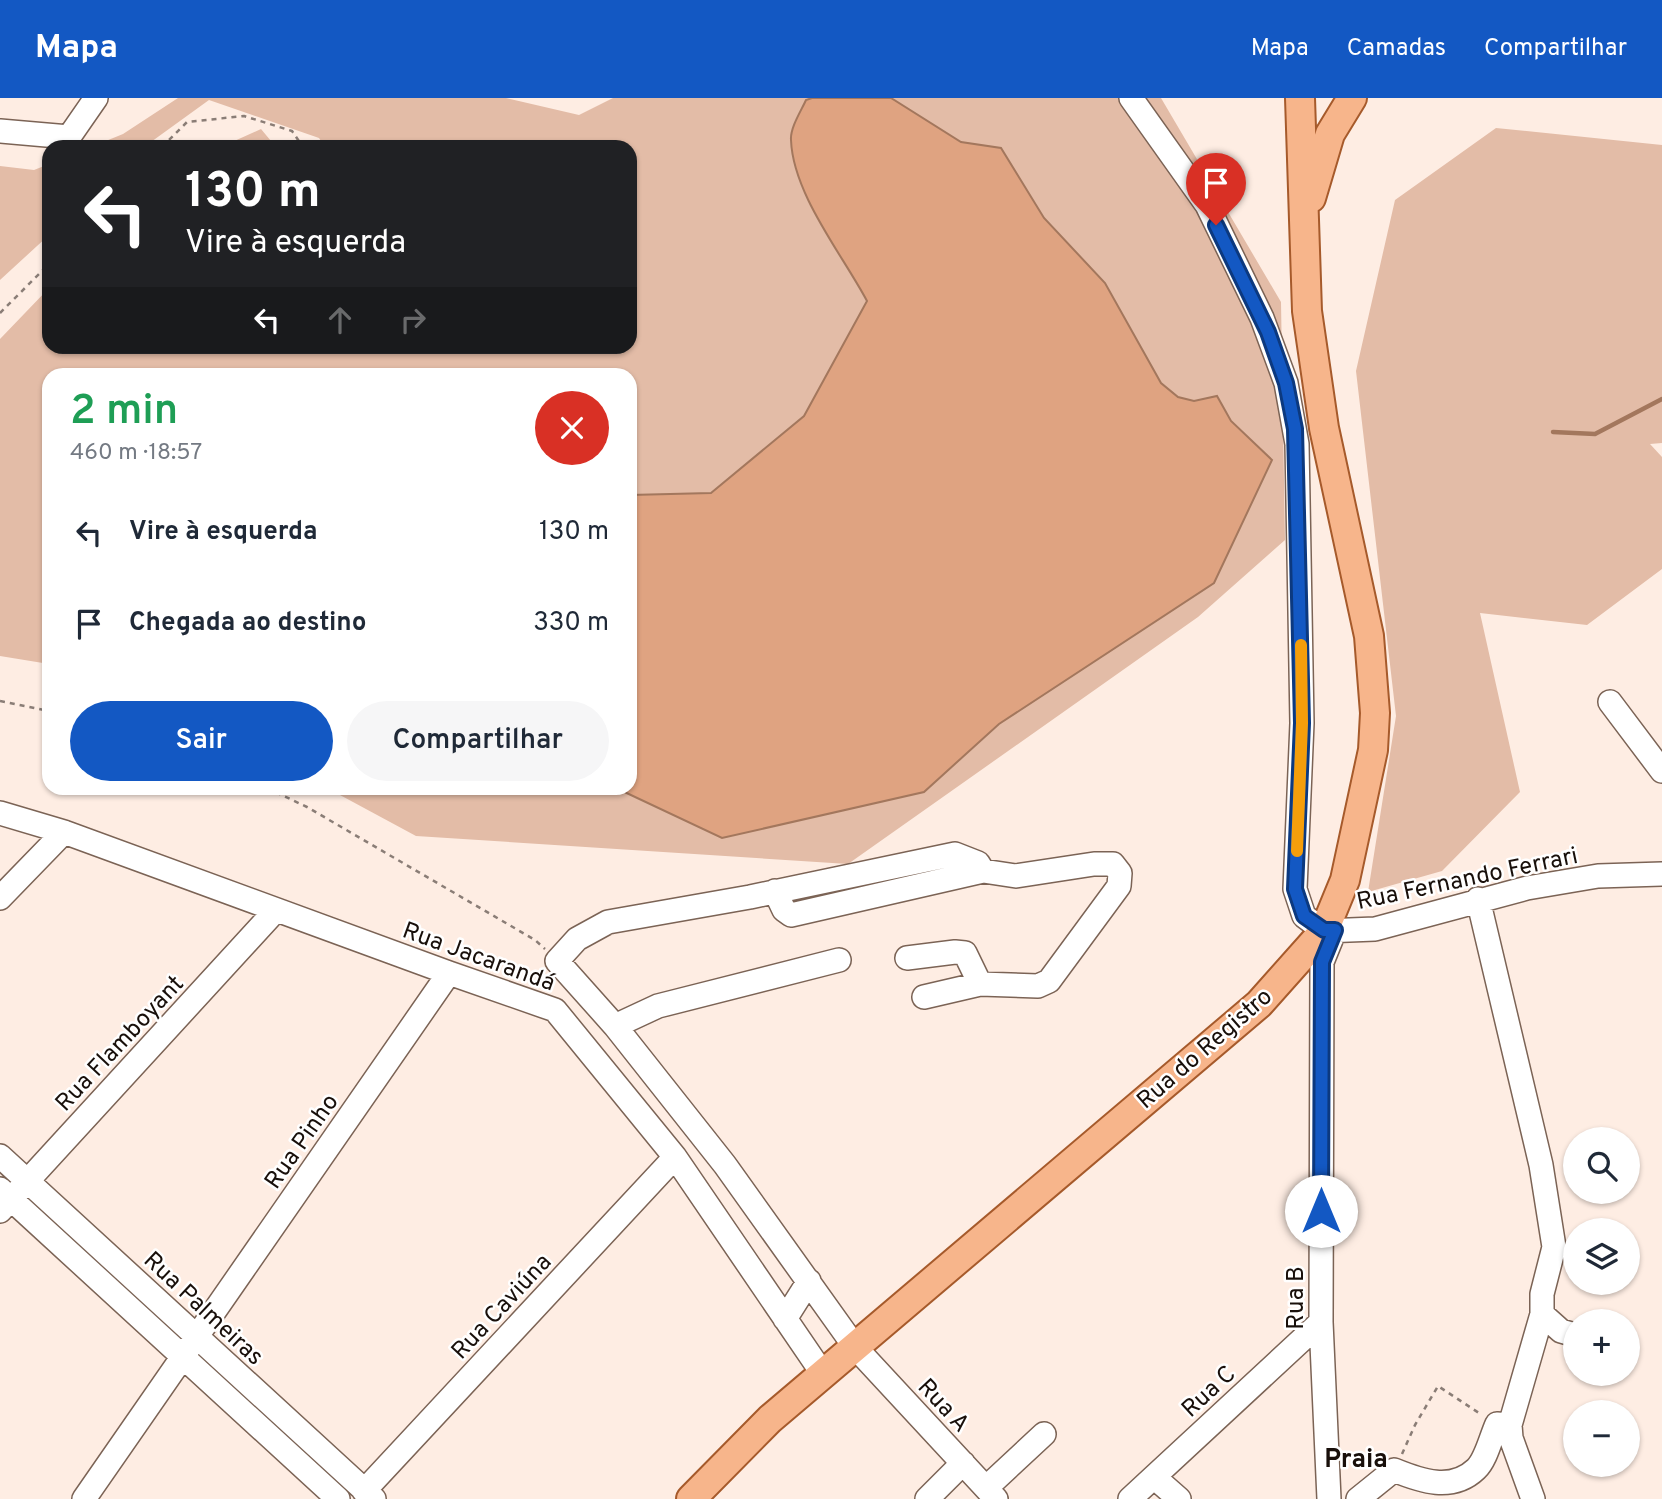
<!DOCTYPE html>
<html lang="pt">
<meta charset="utf-8">
<style>
body{margin:0;font-family:Overpass,sans-serif;background:#f6f6f7;color:#1f2937;height:100vh;display:flex;flex-direction:column;font-size:26px;white-space:nowrap}
*{box-sizing:border-box;margin:0}
p{font-size:23px;color:#747a83}
.icon{flex:none;width:38px;height:38px;fill:none;stroke:currentColor;stroke-width:2;stroke-linecap:round;stroke-linejoin:round}
.map{position:relative;flex:1;overflow:hidden}
.sheet{position:absolute;left:42px;top:270px;width:595px;height:427px;display:flex;flex-direction:column;background:#fff;border-radius:21px;box-shadow:0 2px 5px #0004}
.sheet>*{flex:none}
.top-card{position:absolute;left:42px;top:42px;width:595px;height:214px;border-radius:21px;box-shadow:0 2px 5px #0004;background:#202124;color:#fff;overflow:hidden}
.controls{position:absolute;left:1563px;top:1029px;display:grid;gap:14px}
.controls a{display:grid;place-items:center;width:77px;height:77px;border-radius:50%;background:#fff;box-shadow:0 2px 5px #0004;font-size:35px}
.pin{position:absolute;display:grid;place-items:center;width:60px;height:60px;color:#fff;margin:-72px -30px;border-radius:50% 50% 50% 0;rotate:-45deg;box-shadow:0 0 7px #0007}
.pin .icon{rotate:45deg}
.me{position:absolute;width:77px;margin:-38px;rotate:0deg;stroke-linejoin:round;filter:drop-shadow(0 0 5px #0008)}
.turn{display:flex;align-items:center;gap:24px;height:147px;padding:0 28px;font-size:32px}
.turn .icon{width:91px;height:91px;stroke-width:2.5}
.turn b{display:block;font-size:49px;line-height:60px}
.lanes{display:flex;align-items:center;height:66px;padding:0 28px;background:#0003;justify-content:center;gap:35px;direction:ltr}
.lanes .off{opacity:.35}
.round{display:grid;place-items:center;flex:none;width:74px;height:74px;border-radius:37px;background:#f6f6f7}
.headline{display:flex;align-items:center;justify-content:space-between;height:119px;padding:0 28px}
h1{font-size:42px;font-weight:600;line-height:52px;color:#1e9e55}
.button{display:flex;gap:14px;margin-top:auto;padding:14px 28px}
.button a{flex:1;height:80px;border-radius:42px;background:#1358c3;color:#fff;font-size:28px;font-weight:600;line-height:80px;text-align:center}
.button a+a{background:#f6f6f7;color:#1f2937}
ul{padding:0;list-style:none}
li{display:flex;align-items:center;gap:21px;height:91px;padding:0 28px}
li div{flex:1}
li b{display:block;font-size:26px}
li em{font-style:normal}
header{display:flex;align-items:center;gap:42px;box-sizing:border-box;height:98px;padding:0 35px;background:#1358c3;color:#fff}
header strong{font-size:33px}
nav{display:flex;gap:38px;margin-inline-start:auto;font-size:24px}
.map>svg:first-child{display:block}
</style>
<header>
<strong>Mapa</strong>
<nav><a>Mapa</a><a>Camadas</a><a>Compartilhar</a></nav>
</header>
<div class="map">
<svg width="1662" height="1401" viewBox="0 0 1662 1401">
<rect width="100%" height="100%" fill="#feede3"/>
<path fill="#e3bca7" d="M178 0H506L579 17 613 0H1161L1281 204 1285 442 1198 519 848 766 416 738 327 690H630V276H49V566L0 558V241L49 190V248H630V49H325L319 40 209 2 144 49H91L123 36Z
M1496 30 1662 47V345L1650 346 1662 359V471L1587 527 1480 515 1520 694 1442 773 1368 794 1396 618 1356 273 1395 102Z
M261 31 276 49H221Z
M49 66V137L0 182V68L34 72Z"/>
<path fill="#dfa381" stroke="#a3775d" stroke-width="2" d="M812 0H891L961 44 1001 50 1044 120 1105 185 1161 285 1178 299 1194 303 1217 298 1231 323 1272 362 1214 485 999 626 924 694 722 740 616 690H630V397L711 395 804 318 867 203C842 156 793 96 791 42 790 30 801 13 806 2Z"/>
<g fill="none" stroke-linecap="round" stroke-linejoin="round">
<path stroke="#a3775d" stroke-width="4.5" d="M1553 334 1595 336 1662 301"/>
<g stroke="#7b6355" stroke-width="26">
<path id="minor" d="M1131 0 1207 107 1262 220 1286 285 1297 346 1302 625 1295 791 1304 818 1324 833 1375 831 1527 790 1598 778 1662 776
M0 33 69 39 96 0
M1610 604 1662 673
M0 715 64 734 449 875 555 912 675 1059 823 1276
M983 773 978 765 955 756 750 799 608 824 577 841 557 863 615 928 725 1067 855 1249 996 1401
M775 793 784 812 791 817 983 773 1016 778 1094 766H1113L1120 775 1119 788 1049 883 1038 888 980 886 924 899
M0 800 64 734
M1478 801 1541 1067 1554 1149 1542 1196V1216L1561 1233 1575 1237
M907 860 955 854 965 855 980 886
M615 928 658 908 839 862
M0 1058 374 1401
M0 1091 338 1401
M0 1113 276 812
M785 1221 809 1183
M1154 1379 1179 1401
M986 1390 1044 1336
M364 1393 675 1059
M84 1401 449 875
M927 1401 963 1365
M1130 1401 1321 1224
M1329 1401 1321 1224 1322 864 1335 832
M1358 1401 1394 1372C1421 1383 1452 1394 1476 1371 1486 1362 1491 1339 1497 1326L1510 1327
M1533 1401 1511 1340 1510 1327 1542 1216"/>
</g>
<g stroke="#a65a2b" stroke-width="32">
<path id="major" d="M1311 100 1330 36 1352 0
M691 1401 770 1321 1259 906 1324 833 1345 782 1373 652 1375 615 1369 538 1324 330 1307 213 1300 0"/>
</g>
<path stroke="#8a7d76" stroke-width="2.5" stroke-dasharray="5 5" stroke-linecap="butt" d="M162 49 187 24 244 18 292 33 303 49
M0 215 49 166
M0 603 49 613
M267 690 307 709 535 842 545 851
M1402 1356 1415 1327 1438 1288 1482 1317"/>
<use href="#minor" stroke="#fff" stroke-width="23"/>
<use href="#major" stroke="#f7b58b" stroke-width="28"/>
</g>
<g fill="none" stroke-linecap="round" stroke-linejoin="round">
<g stroke="#0c397f" stroke-width="18">
<path id="route" d="M1216 127 1268 234 1286 285 1295 331 1302 625 1295 791 1304 818 1324 832H1335L1322 864 1321 1113"/>
</g>
<use href="#route" stroke="#1358c3" stroke-width="12"/>
<path stroke="#f59e0b" stroke-width="12" d="M1297 753 1302 625 1301 547"/>
</g>
<g text-anchor="middle" stroke-width="5" stroke-linejoin="round" paint-order="stroke">
<g font-size="24" fill="#180f0a" stroke="#fff">
<text transform="translate(1467 780) rotate(-12)" y="8">Rua Fernando Ferrari</text>
<text transform="translate(479 858) rotate(20)" y="8">Rua Jacarandá</text>
<text transform="translate(119 945) rotate(-47)" y="8">Rua Flamboyant</text>
<text transform="translate(1204 950) rotate(-41)" y="8">Rua do Registro</text>
<text transform="translate(301 1043) rotate(-55)" y="8">Rua Pinho</text>
<text transform="translate(1295 1200) rotate(-90)" y="8">Rua B</text>
<text transform="translate(501 1208) rotate(-47)" y="8">Rua Caviúna</text>
<text transform="translate(204 1210) rotate(43)" y="8">Rua Palmeiras</text>
<text transform="translate(1208 1293) rotate(-43)" y="8">Rua C</text>
<text transform="translate(944 1307) rotate(47)" y="8">Rua A</text>
</g>
<g font-size="26" font-weight="bold" fill="#180f0a" stroke="#fff">
<text x="1356" y="1369">Praia</text>
</g>
</g>
</svg>
<div class="controls">
<a><svg class="icon" aria-label="search" viewBox="0 0 24 24"><circle cx="10" cy="10" r="6"/><path d="M15 15l6 6"/></svg></a>
<a><svg class="icon" aria-label="layers" viewBox="0 0 24 24"><path d="M12 4l9 5-9 5-9-5zM3 14l9 5 9-5"/></svg></a>
<a>+</a>
<a>−</a>
</div>
<div class="pin" style="left:1216px;top:127px;background:#d93025"><svg class="icon" aria-label="arrive" viewBox="0 0 24 24"><path d="M6 21V4h12l-3 4 3 4H6"/></svg></div>
<svg class="me" style="left:1321px;top:1113px" viewBox="-20 -20 40 40"><circle r="19" fill="#fff"/><path d="M0-13L10 11 0 6-10 11z" fill="#1358c3"/></svg>
<div class="top-card">
<div class="turn"><svg class="icon" aria-label="left" viewBox="0 0 24 24"><path d="M17 20v-9H6M10 6l-5 5 5 5"/></svg><div><b>130 m</b>Vire à esquerda</div></div>
<div class="lanes"><svg class="icon" aria-label="left" viewBox="0 0 24 24"><path d="M17 20v-9H6M10 6l-5 5 5 5"/></svg><svg class="icon off" aria-label="ahead" viewBox="0 0 24 24"><path d="M12 20V5M6 11l6-6 6 6"/></svg><svg class="icon off" aria-label="right" viewBox="0 0 24 24"><path d="M7 20v-9h11M14 6l5 5-5 5"/></svg></div>
</div>
<section class="sheet">
<div class="headline"><div><h1>2 min</h1><p>460 m · 18:57</p></div><a class="round" style="background:#d93025;color:#fff"><svg class="icon" aria-label="close" viewBox="0 0 24 24"><path d="M6 6l12 12M18 6L6 18"/></svg></a></div>
<ul>
<li><svg class="icon" aria-label="left" viewBox="0 0 24 24"><path d="M17 20v-9H6M10 6l-5 5 5 5"/></svg><div><b>Vire à esquerda</b></div><em>130 m</em></li>
<li><svg class="icon" aria-label="arrive" viewBox="0 0 24 24"><path d="M6 21V4h12l-3 4 3 4H6"/></svg><div><b>Chegada ao destino</b></div><em>330 m</em></li>
</ul>
<div class="button"><a>Sair</a><a>Compartilhar</a></div>
</section>
</div>
